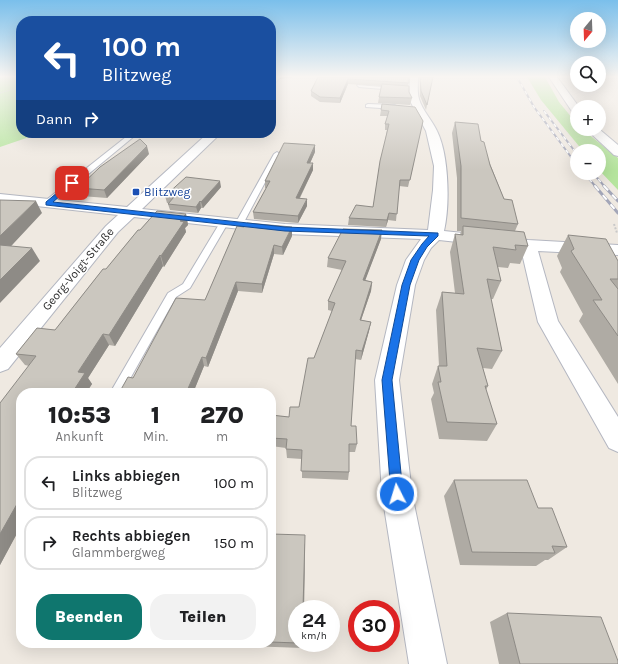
<!DOCTYPE html>
<html lang="de">
<meta charset="utf-8">
<style>
body{margin:0;font-family:Karla,sans-serif;background:#f2f2f2;color:#202124;height:100vh;display:flex;flex-direction:column;font-size:15px;white-space:nowrap}
*{box-sizing:border-box;margin:0}
p{font-size:13px;color:#757577}
.icon{flex:none;width:22px;height:22px;fill:none;stroke:currentColor;stroke-width:2;stroke-linecap:round;stroke-linejoin:round}
.map{position:relative;flex:1;overflow:hidden}
.panel{position:absolute;left:16px;top:388px;width:260px;height:260px;display:flex;flex-direction:column;background:#fff;border-radius:16px;box-shadow:0 4px 16px #0002}
.panel>*{flex:none}
.top-card{position:absolute;left:16px;top:16px;width:260px;height:122px;border-radius:16px;box-shadow:0 4px 16px #0002;background:#1a4fa0;color:#fff;overflow:hidden}
.needle{width:26px;rotate:199deg}
.fabs{position:absolute;left:570px;top:12px;display:grid;gap:8px}
.fabs a{display:grid;place-items:center;width:36px;height:36px;border-radius:50%;background:#fff;box-shadow:0 4px 16px #0002;font-size:20px}
.speed{position:absolute;left:288px;top:600px;display:flex;gap:8px;font-size:20px;font-weight:700;text-align:center}
.speed>*{display:grid;place-content:center;width:52px;height:52px;border-radius:50%;background:#fff;box-shadow:0 4px 16px #0002;line-height:1}
.speed small{font-size:10px;font-weight:400}
.speed .limit{border:6px solid #d22;background:#fff;color:#111}
.pin{position:absolute;display:grid;place-items:center;width:34px;height:34px;color:#fff;margin:-17px;border-radius:8px;box-shadow:0 2px 6px #0006}
.me{position:absolute;width:44px;margin:-22px;rotate:355deg;stroke-linejoin:round;filter:drop-shadow(0 0 3px #0008)}
.turn{display:flex;align-items:center;gap:14px;height:84px;padding:0 20px;font-size:18px}
.turn .icon{width:52px;height:52px;stroke-width:2.5}
.turn b{display:block;font-size:28px;line-height:34px}
.then{display:flex;align-items:center;height:38px;padding:0 20px;background:#0003;gap:8px;font-size:15px}
.eta{display:flex;justify-content:space-evenly;align-items:center;height:68px;text-align:center}
.eta b{font-size:24px;font-weight:800;line-height:28px}
.primary-button{display:flex;gap:8px;margin-top:auto;padding:8px 20px}
.primary-button a{flex:1;height:46px;border-radius:16px;background:#0f766e;color:#fff;font-size:16px;font-weight:800;line-height:46px;text-align:center}
.primary-button a+a{background:#f2f2f2;color:#202124}
ul{padding:0;list-style:none}
li{display:flex;align-items:center;gap:12px;height:54px;margin:0 8px 6px;padding:0 12px;border:2px solid #e0e0e0;border-radius:16px}
li div{flex:1}
li b{display:block;font-size:15px}
li em{font-style:normal}
.map>svg:first-child{display:block}
</style>
<div class="map">
<svg width="618" height="664" viewBox="0 0 618 664">
<rect width="100%" height="100%" fill="#efe9e1"/>
<path fill="#b6e59e" d="M0 77H21V133H41L0 147Z
M527 77H545L559 102 577 124V129H582L618 158V190L599 170V151H583L541 100Z"/>
<g fill="none" stroke-linecap="round" stroke-linejoin="round">
<g stroke="#b4b7c1" stroke-width="2">
<path id="lane" d="M357 85 395 88 397 89 395 90 359 87Z
M368 104 395 105 398 107 395 109 366 107V105Z
M131 133H138L51 205H45V201Z
M277 152 280 154 243 224 242 226H236L235 224 274 154Z
M221 221H227L228 223 190 288 176 297 122 393H110L168 293 183 284Z"/>
</g>
<g stroke="#b4b7c1" stroke-width="2">
<path id="street" d="M271 77H280L274 84 271 85Z
M410 77H418C418 84 417 92 419 99 422 110 432 120 437 131 449 155 450 205 444 231L528 240 618 245V255L538 251 558 321 618 417V452L609 448 538 322 521 249 439 240 431 248 424 260 415 285 399 380 412 494 447 664H409L382 494 375 380 397 285 406 260 421 239 285 234 134 217 118 232 8 369 0 372V348L106 226 118 215 0 202V194L127 207 208 133H221L142 209 285 224 428 230 433 190 434 166 426 131 409 99Z"/>
</g>
<g stroke="#b4b7c1" stroke-width="2">
<path id="secondary" d="M549 77H557L579 107H577V114L573 113Z
M586 129H599L618 145V156L614 155Z"/>
</g>
<path stroke="#c9c9c9" stroke-width="1" stroke-dasharray="1.5 1" stroke-linecap="butt" d="M0 93 21 87"/>
<path stroke="#c9c9c9" stroke-width="2" stroke-dasharray="2 1.5" stroke-linecap="butt" d="M614 224 617 233"/>
<use href="#lane" fill="#fff" fill-rule="evenodd"/>
<use href="#street" fill="#fff" fill-rule="evenodd"/>
<use href="#secondary" fill="#fff" fill-rule="evenodd"/>
<g stroke="#a3a6b8" stroke-width="2">
<path id="rail-far1" d="M517 77 534 107 577 165
M544 111 577 154
M584 173 596 187
M593 173 605 187"/>
</g>
<g stroke="#a3a6b8" stroke-width="3">
<path id="rail" d="M595 186 618 213
M604 186 618 201"/>
</g>
<use href="#rail-far1" stroke="#fff" stroke-width="1.5" stroke-dasharray="4" stroke-linecap="butt"/>
<use href="#rail" stroke="#fff" stroke-width="2" stroke-dasharray="6" stroke-linecap="butt"/>
</g>
<path fill="#afaba4" d="M318 77H409L408 86 409 92 412 98 410 105 378 103 381 86 348 84 340 103 320 102 311 96V91Z
M420 77H433L426 110 420 96Z
M382 104 423 121 408 187 399 186 396 221 388 220 386 227 348 225 349 218 373 207 387 130H385V124L388 116H380Z
M455 122 481 141 504 199 518 224 515 231 528 246 520 264 510 263 508 268 498 267 501 281 493 299H491L502 351 492 369 483 368 488 386 486 390 497 424 487 441 439 439 431 399 434 393 432 384 438 366H439L436 310 442 292 455 293 450 252 455 234 460 235 461 231H457V178L452 133Z
M315 152 310 163 313 170 300 198 307 206 298 223 254 219 253 212 266 188H265V181Z
M149 154 107 198 81 196 78 188Z
M221 187 203 208H201L198 213 170 210 168 204 169 203H167L165 196Z
M157 211 186 214 188 225 185 228 186 232 164 267 163 266 115 346 109 345 88 378 92 384 86 393H21V526L0 565V403L29 366 25 365 16 354 37 328 55 330 103 269H106L138 230H140Z
M237 226 292 236 283 255 274 254 262 293 238 291 208 367 204 366 193 393H119L205 300Z
M568 235 618 261V384L579 321 583 314 560 272 562 268 557 256Z
M381 239 365 280 372 282 371 291 361 320 371 322 369 331 361 360 355 359 351 426 357 444 355 452H349V472L348 480 302 478V459L287 458 286 448 271 446V415L289 417 299 407 314 358 332 311 328 310V301L342 270 327 267 328 258Z
M454 480 538 508 567 547 548 560H545L536 566 460 565 444 496Z
M271 534 305 544 304 609H297V643H303V648L214 645 211 643H271Z
M507 613 618 664H499L490 622Z"/>
<path fill="#8e8b86" d="M280 77H294L280 79Z
M348 79V84L340 103V98Z
M315 145V152L307 170V163Z
M147 146 149 154 107 198 104 190Z
M313 163V170L296 205V198Z
M220 181 221 187 203 208 201 202Z
M307 199V206L298 223V216Z
M36 201 42 213 0 258V236Z
M200 201 201 208 198 213 196 207Z
M389 213 388 220 386 227 387 220Z
M186 214 188 225 185 228 186 232 164 267 161 256 180 221Z
M292 227V236L283 255 282 247Z
M382 230 381 239 362 289 363 280Z
M274 245V254L262 293V284Z
M32 248 40 261 0 303V280Z
M160 255 163 266 115 346 109 335Z
M236 282 238 291 208 367 206 358Z
M372 282 371 291 358 329 360 320Z
M371 322 369 331 361 360 362 351Z
M103 334 109 345 88 378 92 384 86 393H72L78 372Z
M202 357 204 366 193 393H186Z
M21 497V526L0 565V534Z
M305 535 304 609H303Z"/>
<path fill="#cbc7bf" stroke="#8e8b86" d="M318 77H409V83L348 79 340 98 320 97 311 91Z
M420 77H433L427 105 421 91Z
M382 84 409 86V92L412 98 379 97Z
M382 104 415 107 423 121 410 180H400L397 214 389 213 387 220 349 218 356 205 373 207 380 161 389 124H385L389 111 381 110Z
M455 122 478 124 481 141 484 142 490 165 504 199 512 200 518 224 461 218V166Z
M140 139 147 146 104 190 78 188 100 167Z
M284 143 315 145 307 163H313L296 198 307 199 298 216 253 212 270 181H265Z
M186 177 220 181 201 202 200 201 196 207 168 204 174 197 165 196Z
M0 200 36 201 0 236Z
M157 211 186 214 180 221 184 222 161 256 160 255 109 335 103 334 78 372 85 373 72 393H21V497L0 534V403L36 356 16 354 37 328 55 330 103 269H106L138 230H140Z
M247 223 292 227 282 247 274 245 262 284 236 282 206 358 202 357 186 393H119L128 377 133 378 176 298 205 300 237 226 244 227Z
M463 226 524 232 528 246 515 245 516 250 493 247 501 281 487 279 502 351 477 348 488 386H485L497 424 447 422 438 382H441L438 366H447L442 292 464 294 455 234 463 235Z
M343 229 382 230 363 280 372 282 360 320 371 322 362 351 356 350 351 426H356L357 444H349V472L301 471 302 450 286 449 287 439 271 438V415L289 417 290 407H299L308 358H314L335 303 328 301 346 261 328 258Z
M568 235 606 239 618 261V279H610L618 289V336L593 300H602L571 251 574 249Z
M0 245 32 248 0 280Z
M454 480H527L538 508H552L567 547 552 546 555 553 472 552Z
M271 534 305 535 303 609H297V643L271 642Z
M507 613 601 617 618 661V664H520Z"/>
<linearGradient id="sky" x2="0" y2="1"><stop stop-color="#7abfeb"/><stop offset="0.45" stop-color="#f8f5f2"/><stop offset="1" stop-color="#f8f5f2" stop-opacity="0"/></linearGradient>
<rect width="618" height="170" fill="url(#sky)"/>
<path fill="#1a73e8" stroke="#114b97" d="M70 182 75 183 53 202 285 227 438 233V236L427 247 419 260 410 285 392 380 403 494 401 499 397 501 392 499 391 494 382 380 402 285 411 260 422 244 429 236 285 231 46 205V202Z"/>
<rect fill="#1a4fb4" stroke="#fff" stroke-width="1.5" x="132" y="188" width="8" height="8" rx="2"/>
<g text-anchor="middle" stroke-width="3" stroke-linejoin="round" paint-order="stroke">
<g font-size="12" fill="#164399" stroke="#fff" text-anchor="start">
<text x="144" y="196">Blitzweg</text>
</g>
<g font-size="12" fill="#2e2e2e" stroke="#fff">
<text transform="translate(78 269) rotate(-50)" y="4">Georg-Voigt-Straße</text>
</g>
</g>
</svg>
<div class="fabs">
<a><svg class="needle" viewBox="-14 -14 28 28"><path d="M0-13l5 13h-10z" fill="#e53935"/><path d="M0 13l5-13h-10z" fill="#757577"/></svg></a>
<a><svg class="icon" aria-label="search" viewBox="0 0 24 24"><circle cx="10" cy="10" r="6"/><path d="M15 15l6 6"/></svg></a>
<a>+</a>
<a>−</a>
</div>
<div class="speed"><div>24<small>km/h</small></div><div class="limit">30</div></div>
<div class="pin" style="left:72px;top:183px;background:#d93025"><svg class="icon" aria-label="arrive" viewBox="0 0 24 24"><path d="M6 21V4h12l-3 4 3 4H6"/></svg></div>
<svg class="me" style="left:397px;top:494px" viewBox="-20 -20 40 40"><circle r="17" fill="#1a73e8" stroke="#fff" stroke-width="3"/><path d="M0-11L8 9 0 5-8 9z" fill="#fff"/></svg>
<div class="top-card">
<div class="turn"><svg class="icon" aria-label="left" viewBox="0 0 24 24"><path d="M17 20v-9H6M10 6l-5 5 5 5"/></svg><div><b>100 m</b>Blitzweg</div></div>
<div class="then">Dann<svg class="icon" aria-label="right" viewBox="0 0 24 24"><path d="M7 20v-9h11M14 6l5 5-5 5"/></svg></div>
</div>
<section class="panel">
<div class="eta">
<div><b>10:53</b><p>Ankunft</p></div>
<div><b>1</b><p>Min.</p></div>
<div><b>270</b><p>m</p></div>
</div>
<ul>
<li><svg class="icon" aria-label="left" viewBox="0 0 24 24"><path d="M17 20v-9H6M10 6l-5 5 5 5"/></svg><div><b>Links abbiegen</b><p>Blitzweg</p></div><em>100 m</em></li>
<li><svg class="icon" aria-label="right" viewBox="0 0 24 24"><path d="M7 20v-9h11M14 6l5 5-5 5"/></svg><div><b>Rechts abbiegen</b><p>Glammbergweg</p></div><em>150 m</em></li>
</ul>
<div class="primary-button"><a>Beenden</a><a>Teilen</a></div>
</section>
</div>
